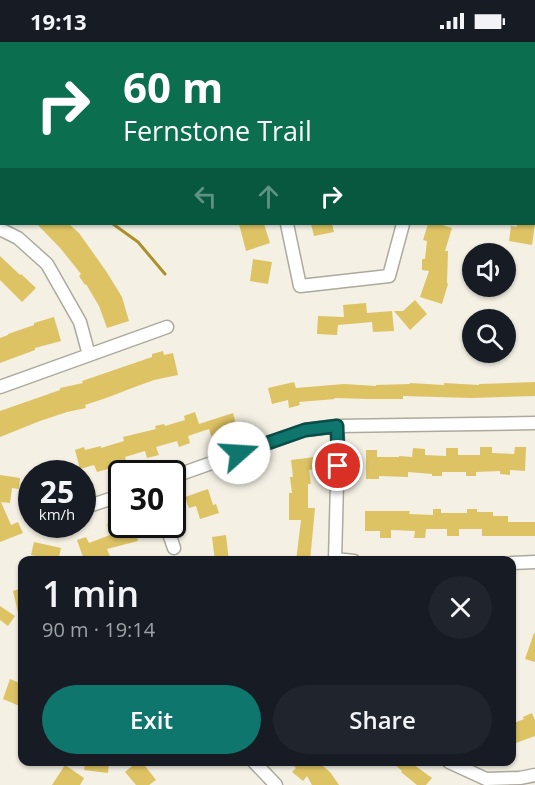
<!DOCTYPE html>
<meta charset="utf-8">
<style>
body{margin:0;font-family:"Open Sans",sans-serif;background:#20242c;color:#f1f3f6;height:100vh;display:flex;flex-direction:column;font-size:22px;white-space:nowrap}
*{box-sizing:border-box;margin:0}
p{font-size:20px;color:#9ea1a6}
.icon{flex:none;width:33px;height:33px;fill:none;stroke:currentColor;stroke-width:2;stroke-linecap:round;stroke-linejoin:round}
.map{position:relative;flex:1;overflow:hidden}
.sheet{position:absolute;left:18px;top:514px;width:498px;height:210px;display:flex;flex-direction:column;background:#171b24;border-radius:12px;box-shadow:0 2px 4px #0004}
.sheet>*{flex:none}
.hud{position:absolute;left:0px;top:0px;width:536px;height:183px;box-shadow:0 2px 4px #0004;background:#0b6e4f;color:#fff;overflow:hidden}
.tools{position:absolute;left:462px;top:201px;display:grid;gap:12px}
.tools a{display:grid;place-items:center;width:54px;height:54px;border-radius:50%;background:#171b24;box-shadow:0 2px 4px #0004;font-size:30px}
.speed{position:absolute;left:18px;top:418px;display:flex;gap:12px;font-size:30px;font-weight:700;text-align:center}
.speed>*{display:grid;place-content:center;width:78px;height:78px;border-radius:50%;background:#171b24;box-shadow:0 2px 4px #0004;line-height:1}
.speed small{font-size:15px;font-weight:400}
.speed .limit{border:3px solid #111;border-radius:9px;background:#fff;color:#111}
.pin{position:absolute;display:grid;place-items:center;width:51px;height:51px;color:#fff;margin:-26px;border:3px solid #fff;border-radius:50%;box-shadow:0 2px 6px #0007}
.me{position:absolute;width:66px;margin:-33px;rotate:71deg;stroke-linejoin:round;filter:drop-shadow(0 0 4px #0008)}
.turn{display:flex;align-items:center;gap:21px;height:126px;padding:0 24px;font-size:27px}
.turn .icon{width:78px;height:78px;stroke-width:2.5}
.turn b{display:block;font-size:42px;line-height:51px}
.lanes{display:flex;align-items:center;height:57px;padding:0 24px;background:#0003;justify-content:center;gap:30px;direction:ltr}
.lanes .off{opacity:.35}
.round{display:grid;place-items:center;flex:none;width:63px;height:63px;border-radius:32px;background:#20242c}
.overview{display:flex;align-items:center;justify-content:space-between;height:102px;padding:0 24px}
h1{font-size:36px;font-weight:600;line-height:45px}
.button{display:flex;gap:12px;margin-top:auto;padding:12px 24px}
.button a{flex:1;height:69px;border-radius:36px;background:#0f766e;color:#fff;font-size:24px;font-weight:600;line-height:69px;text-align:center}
.button a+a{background:#20242c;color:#f1f3f6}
.status{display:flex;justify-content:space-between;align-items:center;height:42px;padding:0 30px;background:#171b24;direction:ltr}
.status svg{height:16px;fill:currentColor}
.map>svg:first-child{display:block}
</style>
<div class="status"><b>19:13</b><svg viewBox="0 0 49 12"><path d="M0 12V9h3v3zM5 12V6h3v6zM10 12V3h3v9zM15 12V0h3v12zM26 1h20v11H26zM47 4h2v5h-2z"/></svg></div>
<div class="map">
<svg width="535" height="743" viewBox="0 0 535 743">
<rect width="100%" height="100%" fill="#f4f0e4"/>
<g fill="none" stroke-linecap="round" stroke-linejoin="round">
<path stroke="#ab912e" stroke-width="3" d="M0 128 2 129
M113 182 138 200 165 232"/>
</g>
<path fill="#ddc364" d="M37 182H69L79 191 106 229 122 255 129 279 107 286 99 264 86 242 85 243 79 234 81 232 61 207Z
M239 182H264L270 201 246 209Z
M311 182H332L334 190 314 194Z
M428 182H439L452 186 445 209H448L447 241 448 242 442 262 420 255 429 229 422 228V217H425L427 199 423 198Z
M517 182H535L532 203 509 199 511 184 517 185Z
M0 214 20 233 21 232 36 246 22 260 0 238Z
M253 217 272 220 268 242 250 239Z
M415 258 427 272 410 288 394 269H403Z
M366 261 367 271 392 269 394 289 373 290 372 280 338 283 337 293 317 292 318 274 344 275 343 263Z
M54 275 61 299 35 306V308L0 321V296L8 293V292L34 283V281Z
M163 309 164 313 173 311 178 333 154 338 132 346 109 355 85 363 86 366 67 370 40 379 0 395V369L60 348V346L83 341 82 339 152 315V312Z
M294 340 296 346 344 342 376 344V343L410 342V341L444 343V341L479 343V342L535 340V354L471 356 403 354V357H368L334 356 335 357 299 360 300 363 289 366 288 358 272 362 268 346Z
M195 370 199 382 233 371 237 386 211 394 209 387 188 394 190 401 179 405 177 399 156 405 159 413 147 416 145 409 125 415 127 423 115 426V425L97 430 94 423 80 427 75 408 84 405 85 408 101 404V406L124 399 123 395 156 387 155 384 164 382 165 384 185 378 184 374Z
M480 405H492V411L514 412 515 405H526L525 429 510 428V433L500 432V429L476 430V434H466V430H442V434H432V432L408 430V435L379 434V437H366V408H377V415H399V414L412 415 413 406 425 407V413L446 414V406H458V413H480Z
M315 415 317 427 309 428 311 442H308V466H315L310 519H296L301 478H289V451H292L290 435H293L291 418Z
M0 433 20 436 19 447 12 446 10 461 1 460 11 483 18 480 23 491 0 500Z
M208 447 213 463 216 462 219 471 200 477 196 464 189 466 185 455Z
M433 467H441V471H467V467H477V470H493V474H508V480H535V494H482V487H459V494H447V487H426L425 496H414L415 489 391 488V496H380V489H365V469H410L409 472 433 473Z
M117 479 119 485 134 483 138 499 107 507 110 514 101 517 100 514 84 518 77 498 86 495 89 501 110 493 107 482Z
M226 493 229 519H215L212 495Z
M34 500 61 506 58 519 31 513Z
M22 546V574L19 575 13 549Z
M0 564 15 574 8 584 0 578Z
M534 591 535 592V620L525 617Z
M10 637 22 642V665L3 657Z
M532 671 535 678V694L516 701 512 690V682L524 677 523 675Z
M85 720H109L108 731 84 728Z
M137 720H142L156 738 149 743H136L125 730Z
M289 720H318L330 730 339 743H312L307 734 303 739 292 730 296 726Z
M392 720H410L432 736 426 743H417L401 730 402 729Z
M65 723 84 736 80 743H52Z"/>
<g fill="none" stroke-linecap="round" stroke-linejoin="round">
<g stroke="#aca99d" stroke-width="15">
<path id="street" d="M120 0 122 2
M287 182 300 244 389 234 403 182
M0 187 18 196 47 222 80 280 89 313
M0 345 167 285
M172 435 305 388 337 384 535 381
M82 465 89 464 122 453
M166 483 174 506
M335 517 354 519
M335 519 338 400 337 384
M512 521 535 520
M254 720 276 743
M449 720 486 737 520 736 535 733"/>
</g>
<use href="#street" stroke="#fff" stroke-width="12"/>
</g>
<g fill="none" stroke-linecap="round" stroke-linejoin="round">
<g stroke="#0a4d48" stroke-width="15">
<path id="route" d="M239 411 305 388 337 384 338 424"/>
</g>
<use href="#route" stroke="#0f766e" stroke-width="10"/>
</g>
</svg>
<div class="tools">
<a><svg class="icon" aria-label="sound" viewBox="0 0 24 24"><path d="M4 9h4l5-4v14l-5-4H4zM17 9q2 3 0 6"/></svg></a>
<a><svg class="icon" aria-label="search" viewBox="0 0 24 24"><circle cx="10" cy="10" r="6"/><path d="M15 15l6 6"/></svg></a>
</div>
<div class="speed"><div>25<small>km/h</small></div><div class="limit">30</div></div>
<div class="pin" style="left:338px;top:424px;background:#d93025"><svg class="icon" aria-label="arrive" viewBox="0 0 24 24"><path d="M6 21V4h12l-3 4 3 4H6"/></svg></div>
<svg class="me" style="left:239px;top:411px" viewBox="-20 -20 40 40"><circle r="19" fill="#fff"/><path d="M0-13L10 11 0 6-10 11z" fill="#0f766e"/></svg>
<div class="hud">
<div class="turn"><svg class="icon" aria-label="right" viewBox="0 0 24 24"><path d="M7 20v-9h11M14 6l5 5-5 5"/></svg><div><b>60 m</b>Fernstone Trail</div></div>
<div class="lanes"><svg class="icon off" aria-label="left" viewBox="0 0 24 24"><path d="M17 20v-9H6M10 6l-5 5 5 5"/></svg><svg class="icon off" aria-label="ahead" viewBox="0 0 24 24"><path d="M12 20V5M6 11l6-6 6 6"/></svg><svg class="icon" aria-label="right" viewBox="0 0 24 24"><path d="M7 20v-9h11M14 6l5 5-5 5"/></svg></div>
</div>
<section class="sheet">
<div class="overview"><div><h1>1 min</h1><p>90 m · 19:14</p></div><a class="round"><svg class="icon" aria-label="close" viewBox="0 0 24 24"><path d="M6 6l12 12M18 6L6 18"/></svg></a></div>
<div class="button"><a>Exit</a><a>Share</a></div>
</section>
</div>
